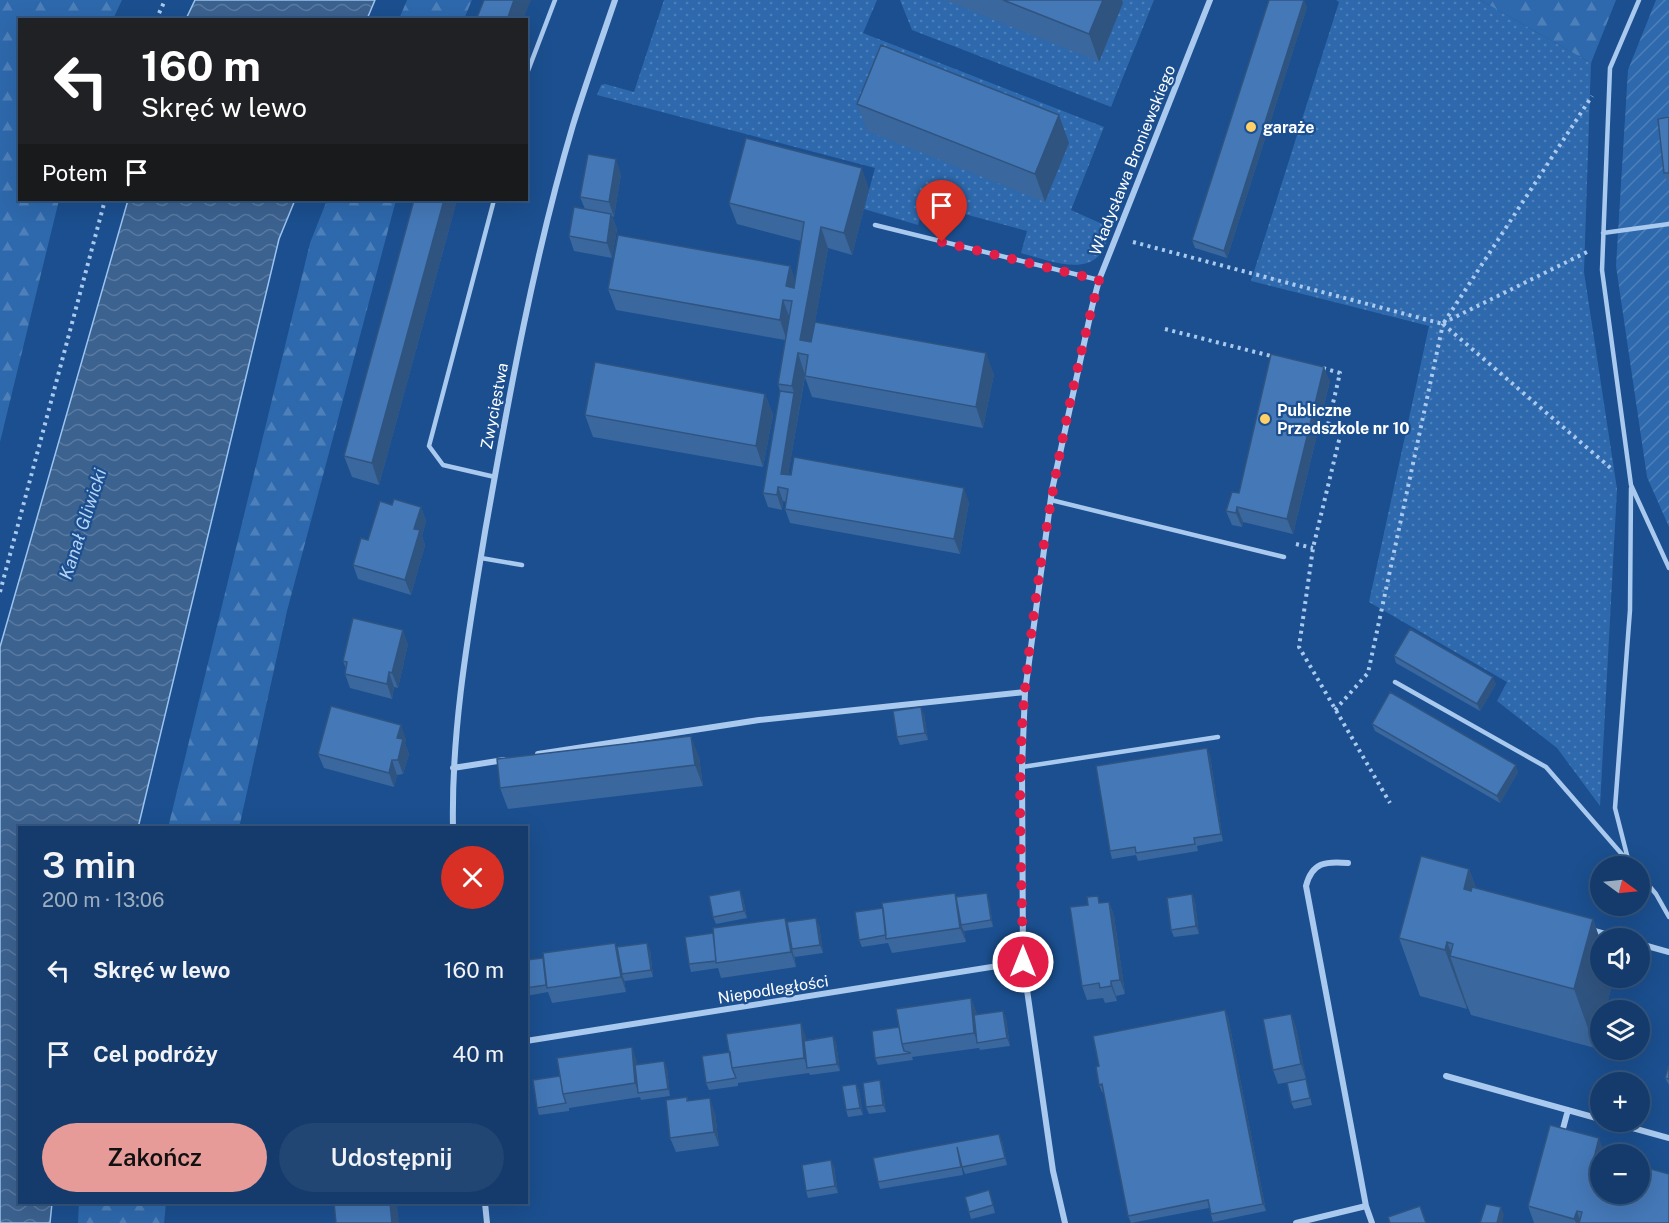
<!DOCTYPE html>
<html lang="pl">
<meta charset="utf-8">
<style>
body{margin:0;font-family:"Public Sans",sans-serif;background:#214673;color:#f1f3f6;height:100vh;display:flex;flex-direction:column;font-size:22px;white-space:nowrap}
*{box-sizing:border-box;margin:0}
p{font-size:20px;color:#9dadc1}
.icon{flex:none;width:33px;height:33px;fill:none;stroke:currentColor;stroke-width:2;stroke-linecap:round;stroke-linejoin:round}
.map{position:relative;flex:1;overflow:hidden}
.side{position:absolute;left:18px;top:826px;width:510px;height:378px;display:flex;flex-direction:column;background:#143b6b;border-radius:0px;box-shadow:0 6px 24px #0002,0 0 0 2px #33557e}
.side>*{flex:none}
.banner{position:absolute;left:18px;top:18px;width:510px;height:183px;border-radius:0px;box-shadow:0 6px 24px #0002,0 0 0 2px #33557e;background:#202124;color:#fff;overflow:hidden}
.needle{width:39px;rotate:105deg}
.controls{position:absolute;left:1590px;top:856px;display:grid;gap:12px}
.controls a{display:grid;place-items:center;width:60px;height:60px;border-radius:50%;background:#143b6b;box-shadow:0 6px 24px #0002,0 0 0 2px #33557e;font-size:30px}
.pin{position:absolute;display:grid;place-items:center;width:51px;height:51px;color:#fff;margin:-62px -26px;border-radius:50% 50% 50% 0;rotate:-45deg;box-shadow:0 0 6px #0007}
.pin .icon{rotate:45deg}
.me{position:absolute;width:66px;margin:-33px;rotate:0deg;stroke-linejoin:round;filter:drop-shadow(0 0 4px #0008)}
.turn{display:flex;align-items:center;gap:21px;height:126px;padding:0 24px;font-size:27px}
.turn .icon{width:78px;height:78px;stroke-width:2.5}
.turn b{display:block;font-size:42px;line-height:51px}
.then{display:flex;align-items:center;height:57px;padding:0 24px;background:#0003;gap:12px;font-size:22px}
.round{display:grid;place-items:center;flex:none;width:63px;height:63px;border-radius:32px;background:#214673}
.headline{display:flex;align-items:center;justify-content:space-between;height:102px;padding:0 24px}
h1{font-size:36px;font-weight:600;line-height:45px}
.button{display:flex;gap:12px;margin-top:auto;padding:12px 24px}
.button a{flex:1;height:69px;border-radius:36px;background:#e69b98;color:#111;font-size:24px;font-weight:600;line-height:69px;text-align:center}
.button a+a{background:#214673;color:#f1f3f6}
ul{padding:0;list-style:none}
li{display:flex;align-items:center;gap:18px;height:84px;padding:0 24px}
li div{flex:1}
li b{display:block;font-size:22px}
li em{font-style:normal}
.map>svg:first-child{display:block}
</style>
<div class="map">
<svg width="1669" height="1223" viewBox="0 0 1669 1223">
<defs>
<pattern id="grass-dots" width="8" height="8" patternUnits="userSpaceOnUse" patternTransform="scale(1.5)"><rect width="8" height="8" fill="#2e69ad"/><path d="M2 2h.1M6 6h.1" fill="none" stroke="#4d80b9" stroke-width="1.8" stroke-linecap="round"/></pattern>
<pattern id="forest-firs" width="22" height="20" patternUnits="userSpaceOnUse" patternTransform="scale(1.5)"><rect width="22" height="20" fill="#2e69ad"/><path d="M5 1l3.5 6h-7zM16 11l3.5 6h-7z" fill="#4d80b9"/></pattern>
<pattern id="garden-furrows" width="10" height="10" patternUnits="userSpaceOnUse" patternTransform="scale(1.5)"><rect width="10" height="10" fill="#2e69ad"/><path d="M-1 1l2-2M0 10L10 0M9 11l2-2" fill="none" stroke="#4d80b9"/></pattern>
<pattern id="water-waves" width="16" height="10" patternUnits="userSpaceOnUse" patternTransform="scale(1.5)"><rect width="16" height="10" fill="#3c6290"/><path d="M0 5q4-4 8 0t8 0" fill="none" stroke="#597aa1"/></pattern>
</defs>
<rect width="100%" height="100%" fill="#1b4f8f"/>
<path fill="url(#grass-dots)" d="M664 0H877L863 33 1104 127 1071 210 1109 227C1105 284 1054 262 1021 253L1027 231 924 203 918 225 864 209 875 168 597 95 601 85 605 84 634 92Z
M900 0H1154L1111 107 912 30Z
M1336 0H1480L1591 63 1584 272 1617 489 1600 806 1557 748 1497 701 1507 682 1369 602 1429 326 1251 281 1339 2Z"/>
<path fill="url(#forest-firs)" d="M0 0H122L113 19 20 20V200H59L0 442Z
M407 0H472L464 19H399Z
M1480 0H1616L1591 63Z
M327 200H396L287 611 239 828H168L310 243Z
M79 1203H166L164 1223H78Z"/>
<path fill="url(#garden-furrows)" d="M1656 0H1669V527L1647 477 1616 266 1628 70Z"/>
<path fill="url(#water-waves)" stroke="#9cc4f0" stroke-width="1.5" d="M195 0H375L367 19H186Z
M128 200H295L279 239 138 828H20V1203H52L50 1223H0V647Z"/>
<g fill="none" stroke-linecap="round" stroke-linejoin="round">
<path stroke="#a9c9ee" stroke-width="4" stroke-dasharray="3 4.5" stroke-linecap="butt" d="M156 20 165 0
M1133 242 1443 324 1592 96
M1443 323 1587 252
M1443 324 1613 470
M1165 329 1275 357
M1323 368 1340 373 1327 429 1341 432 1313 548 1299 647 1390 803
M1296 544 1313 548
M0 592 105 200
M1335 710 1368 673 1443 324"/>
<path stroke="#a9c9ee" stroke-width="4.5" d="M1639 0 1610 68 1602 270 1631 485 1669 568
M526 76 555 0
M494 200 429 446 443 465 495 477
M875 225 1099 280
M1603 233 1669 224
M1051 500 1284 557
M481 558 522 565
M1395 682 1546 767 1633 867
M1022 767 1218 737
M1629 863 1615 808 1630 610 1631 488
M1640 875 1656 894 1669 917"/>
<path stroke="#a9c9ee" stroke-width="6" d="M538 754 759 720 1025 692
M453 768 504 760
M453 828C451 728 469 630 485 532 509 395 534 257 573 125 586 83 601 41 615 0
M1348 863C1326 861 1312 862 1306 886L1366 1206 1372 1223
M1591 930 1623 939
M1640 944 1669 952
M526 1041 1023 962
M1446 1076 1600 1119
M1611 1122 1669 1138
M1561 1136 1568 1110
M485 1203 487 1223
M1065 1223 1053 1171 1023 962 1022 767 1025 692 1052 490 1092 307 1099 280 1210 0
M1296 1223 1366 1206"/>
</g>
<path fill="#3a679d" d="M944 0H1122L1123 3 1099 62Z
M1307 7 1227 258 1195 248 1192 240Z
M857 104 1069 143 1045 202 867 131Z
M1669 117V187L1664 173Z
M621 174 614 217 612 216 617 229 612 258 574 251 569 236 585 209 580 197Z
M869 189 852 255 828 248 815 322 994 374 983 428 812 397 805 377 788 475 969 502 960 554 790 523 785 509 786 502 783 501 782 510 768 507 763 493 780 391 778 384 785 340 616 310 608 289 790 266 795 281 801 241 737 224 729 203Z
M414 200H457L379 485 352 477 344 456Z
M1330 381 1293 534 1243 522 1242 527 1232 525 1226 511 1239 493Z
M765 394 773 415 763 467 593 437 585 415Z
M392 505 421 507 426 521 422 536 425 545 411 595 358 579 353 565 368 540Z
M408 644 398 688 394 687 392 699 350 688 345 674 346 669 343 661Z
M1394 656 1496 684 1480 711 1396 663Z
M924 714 928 740 900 745 897 737Z
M1372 724 1518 772 1500 803 1375 731Z
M406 739 405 743 409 754 403 774 397 775 394 787 324 768 318 754Z
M1207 748 1210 756 1223 841 1197 846 1198 851 1138 861 1136 855 1112 859 1110 851Z
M699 757 703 786 508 809 500 788Z
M1469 869 1476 888 1593 919 1600 940V978H1614L1595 1048 1471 1015 1467 1005V1009L1420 996 1399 938Z
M955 893 957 898 989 900 993 927 964 931 966 942 892 953 888 943 862 947 859 940 883 908Z
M1192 894 1195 902 1199 934 1174 937 1171 930Z
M743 898 747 918 716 924 713 917Z
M1109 902 1114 916 1125 994 1116 996 1117 1001 1105 1003 1103 998 1087 1000 1082 986 1100 903Z
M785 918 787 924 819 925 823 953 795 957 794 954 796 967 721 978 718 968 691 972 689 964Z
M615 943 617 949 650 950 653 977 625 981 624 980 626 992 552 1003 548 992 526 996V960L543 958Z
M971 998 977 1015 1003 1011 1006 1019 1010 1046 980 1050 979 1048 912 1057 913 1060 878 1065 875 1058 899 1027Z
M1225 1010 1228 1017 1266 1211 1213 1222 1209 1208 1131 1223 1128 1216 1104 1092H1102L1099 1085V1066Z
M1291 1014 1296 1028 1306 1079 1278 1084 1273 1070Z
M833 1036 836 1043 840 1071 810 1075 809 1073 738 1083V1086L709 1090 706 1083 730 1052 806 1037V1040Z
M632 1047 637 1065 667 1068 670 1096 641 1100 640 1097 569 1108V1111L539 1115 537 1108 560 1076Z
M1669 1065V1085L1665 1078Z
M1306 1079 1312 1105 1294 1109 1291 1102Z
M856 1084 859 1091 863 1115 848 1117 846 1110Z
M882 1088 886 1112 869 1114 866 1107Z
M687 1097 688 1101 715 1113 719 1146 676 1152 670 1138Z
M1002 1141 1007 1165 965 1174 961 1163 963 1175 880 1189 878 1182Z
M1600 1155 1669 1223H1534L1528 1206Z
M834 1167 838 1193 808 1198 806 1191Z
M991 1197 995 1213 971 1219 969 1212Z"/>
<path fill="#305480" d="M514 0H531L523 20H507Z
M1103 0H1122L1123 3 1099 62 1089 34Z
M1304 0 1307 7 1227 258 1224 251Z
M1059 115 1069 143 1045 202 1035 174Z
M616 159 621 174 614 217 609 202Z
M862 168 869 189 852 255 844 233Z
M444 200H457L379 485 372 463Z
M611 214 617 229 612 258 607 243Z
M821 227 828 248 809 356 800 340Z
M790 266 798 287 794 306 786 286Z
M783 300 791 321 787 341 780 320Z
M798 353 805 375 786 488 781 474 794 393 792 386Z
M986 353 994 374 983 428 976 407Z
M1324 367 1330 381 1293 534 1287 519Z
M765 394 773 415 763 467 756 446Z
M778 487 783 501 782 510 777 495Z
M964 488 969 502 960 554 954 539Z
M421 507 426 521 422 536 425 545 411 595 405 580 414 529Z
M1237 507 1243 522 1242 527 1236 513Z
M403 630 408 644 398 688 392 673Z
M389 672 394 687 392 699 387 684Z
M1493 677 1496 684 1480 711 1477 704Z
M921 707 924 714 928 740 925 733Z
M401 725 406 739 405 743 409 754 403 774 398 760 397 738Z
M691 736 699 757 703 786 695 765Z
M1207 748 1210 756 1223 841 1221 834Z
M392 760 397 775 394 787 389 773Z
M1516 765 1518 772 1500 803 1497 796Z
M1469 869 1491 928 1464 889Z
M740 890 743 898 747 918 744 911Z
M955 893 960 907 961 925 964 931 966 942 960 928Z
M987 893 989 900 993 927 991 920Z
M1192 894 1195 902 1199 934 1196 926Z
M1109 902 1114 916 1125 994 1120 980Z
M785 918 790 932 792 949 796 967 791 952Z
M816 918 819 925 823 953 820 945Z
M1593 919 1600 940V978H1614L1605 1011H1600V1028L1595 1048 1574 989Z
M1447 942 1453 957 1450 956 1467 1005V1009L1445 950Z
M615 943 620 957 622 974 624 980 626 992 621 977Z
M647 943 650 950 653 977 651 970Z
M1111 981 1116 996 1117 1001 1111 986Z
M971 998 976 1012 979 1043H978L974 1033Z
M1225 1010 1228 1017 1266 1211 1263 1204Z
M1003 1011 1006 1019 1010 1046 1007 1038Z
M1291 1014 1296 1028 1306 1079 1301 1064Z
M801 1023 806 1037 809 1068H808L804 1058Z
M833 1036 836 1043 840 1071 837 1064Z
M632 1047 637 1062 640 1093H639L635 1083Z
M664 1061 667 1068 670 1096 668 1089Z
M880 1080 882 1088 886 1112 883 1105Z
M856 1084 859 1091 863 1115 860 1108Z
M710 1098 715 1113 719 1146 714 1132Z
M999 1134 1002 1141 1007 1165 1005 1158Z
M1599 1138 1605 1155H1600V1177L1594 1158Z
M831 1160 834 1167 838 1193 835 1186Z
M390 1203H397L399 1223H392Z
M1501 1207 1504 1215 1502 1223H1497Z
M1577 1211 1581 1223H1576L1574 1219Z"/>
<path fill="#4478b7" stroke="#305480" stroke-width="1.5" d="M484 0H514L507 20H476Z
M1003 0H1103L1089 34Z
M1269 0H1304L1224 251 1192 240Z
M881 45 1059 115 1035 174 857 104Z
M1669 117V173H1664L1658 119Z
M746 138 862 168 844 233 821 227 800 340 811 342 815 322 986 353 976 407 805 376 808 355 798 353 792 386 778 384 792 301 783 300 780 320 608 289 618 235 790 266 786 286 794 288 804 222 729 203Z
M588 154 616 159 609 202 580 197Z
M414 200H444L372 463 344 456Z
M574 207 611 214 607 243 569 236Z
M1271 354 1324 367 1287 519 1237 507 1236 513 1226 511 1232 492 1239 493Z
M595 362 765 394 756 446 585 415Z
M780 391 794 393 781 474 791 475 794 457 964 488 954 539 785 509 788 489 778 487 777 495 763 493Z
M394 499 421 507 414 529 420 530 405 580 353 565 361 538 368 540 380 501 392 505Z
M353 618 403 630 392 673 389 672 387 684 345 674 347 662 343 661Z
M1410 629 1493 677 1477 704 1394 656Z
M1390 692 1516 765 1497 796 1372 724Z
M331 706 401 725 397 738 403 739 398 760H392L389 773 318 754Z
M921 707 925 733 897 737 893 711Z
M691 736 695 765 500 788 497 759Z
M1207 748 1221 834 1194 838 1195 844 1136 853 1135 847 1110 851 1096 766Z
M1421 856 1469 869 1464 889 1471 891 1472 887 1593 919 1574 989 1450 956 1453 944 1447 942 1445 950 1399 938Z
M740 890 744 911 713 917 709 896Z
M955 893 960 928 886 939 882 903Z
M987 893 991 920 961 925 956 897Z
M1192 894 1196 926 1171 930 1167 898Z
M1098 896 1099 903 1109 902 1120 980 1111 981V986L1100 988 1099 983 1082 986 1070 907 1088 905 1087 897Z
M883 908 886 935 859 940 855 912Z
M785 918 791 952 716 963 713 928Z
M816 918 820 945 792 949 787 922Z
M713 933 716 961 689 964 685 937Z
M615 943 621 977 547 988 543 953Z
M647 943 651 970 622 974 617 947Z
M543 958 546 985 526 988V960Z
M971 998 974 1033 902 1044 896 1009Z
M1225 1010 1263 1204 1211 1214 1208 1200 1128 1216 1102 1084 1099 1085 1096 1067 1099 1066 1093 1036Z
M1003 1011 1007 1038 977 1043 974 1015Z
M1291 1014 1301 1064 1273 1070 1263 1019Z
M801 1023 804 1058 732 1068 726 1034Z
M899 1027 902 1044 904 1051 911 1053 875 1058 872 1031Z
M833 1036 837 1064 807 1068 804 1041Z
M632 1047 635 1083 563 1094 557 1058Z
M730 1052 732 1068 736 1078 706 1083 702 1056Z
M664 1061 668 1089 638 1093 635 1065Z
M1669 1065V1079L1665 1078Z
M560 1076 563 1094 566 1103 537 1108 533 1080Z
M1306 1079 1310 1098 1291 1102 1287 1083Z
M880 1080 883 1105 866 1107 863 1083Z
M856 1084 860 1108 846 1110 842 1086Z
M687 1097V1101L710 1098 714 1132 670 1138 666 1100Z
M1550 1125 1599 1138 1594 1158 1600 1160V1194H1640V1166L1669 1174V1223H1579L1582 1212 1577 1211 1574 1219 1528 1206Z
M999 1134 1005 1158 962 1167 957 1147 961 1167 878 1182 873 1158Z
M831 1160 835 1186 806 1191 802 1165Z
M989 1190 993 1205 969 1212 965 1197Z
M334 1203H390L392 1223H336Z
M1486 1204 1501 1207 1497 1223H1480Z
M1420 1206 1426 1223H1390L1388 1217Z"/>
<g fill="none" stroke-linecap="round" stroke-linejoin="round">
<path stroke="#e11d48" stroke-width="10" stroke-dasharray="0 18" d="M942 242 1099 280C1064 415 1039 552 1025 690 1016 780 1022 873 1023 962"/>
</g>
<g fill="#ffd166" stroke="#1b4f8f" stroke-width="2">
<circle cx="1251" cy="127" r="6"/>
<circle cx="1265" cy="419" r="6"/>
</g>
<g text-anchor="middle" stroke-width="4.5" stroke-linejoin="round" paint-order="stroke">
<g font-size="16" font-weight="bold" fill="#fff" stroke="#1b4f8f" text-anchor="start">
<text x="1263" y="133">garaże</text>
<text x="1277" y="416">Publiczne<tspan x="1277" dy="18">Przedszkole nr 10</tspan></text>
</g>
<g font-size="16" fill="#fff" stroke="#1b4f8f">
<text transform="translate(1132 160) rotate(-68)" y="6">Władysława Broniewskiego</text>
<text transform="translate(494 406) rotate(-79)" y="6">Zwycięstwa</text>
<text transform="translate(773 989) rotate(-9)" y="6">Niepodległości</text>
</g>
<g font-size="18" font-style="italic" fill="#b5d3f5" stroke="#1b4f8f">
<text transform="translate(83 524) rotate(-72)" y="6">Kanał Gliwicki</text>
</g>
</g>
</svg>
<div class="controls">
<a><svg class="needle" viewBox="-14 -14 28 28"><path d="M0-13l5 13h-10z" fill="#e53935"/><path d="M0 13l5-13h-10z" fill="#9dadc1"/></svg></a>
<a><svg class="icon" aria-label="sound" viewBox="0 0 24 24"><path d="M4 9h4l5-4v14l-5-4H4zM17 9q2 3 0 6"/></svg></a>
<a><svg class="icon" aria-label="layers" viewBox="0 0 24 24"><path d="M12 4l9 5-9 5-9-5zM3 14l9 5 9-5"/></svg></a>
<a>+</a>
<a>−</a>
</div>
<div class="pin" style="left:942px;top:242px;background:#d93025"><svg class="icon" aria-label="arrive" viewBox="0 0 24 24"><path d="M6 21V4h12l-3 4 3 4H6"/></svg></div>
<svg class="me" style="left:1023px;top:962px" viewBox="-20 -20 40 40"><circle r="17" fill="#e11d48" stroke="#fff" stroke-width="3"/><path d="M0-11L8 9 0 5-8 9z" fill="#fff"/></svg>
<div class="banner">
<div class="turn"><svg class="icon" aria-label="left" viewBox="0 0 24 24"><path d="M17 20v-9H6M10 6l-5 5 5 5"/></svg><div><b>160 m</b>Skręć w lewo</div></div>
<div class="then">Potem<svg class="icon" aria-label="arrive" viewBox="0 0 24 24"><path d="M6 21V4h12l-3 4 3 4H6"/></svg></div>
</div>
<section class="side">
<div class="headline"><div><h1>3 min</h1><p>200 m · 13:06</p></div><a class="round" style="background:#d93025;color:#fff"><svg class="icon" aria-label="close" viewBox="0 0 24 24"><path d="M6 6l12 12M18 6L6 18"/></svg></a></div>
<ul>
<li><svg class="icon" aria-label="left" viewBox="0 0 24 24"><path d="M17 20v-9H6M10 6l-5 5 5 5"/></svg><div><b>Skręć w lewo</b></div><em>160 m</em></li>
<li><svg class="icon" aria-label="arrive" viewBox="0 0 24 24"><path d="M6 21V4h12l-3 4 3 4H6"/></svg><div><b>Cel podróży</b></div><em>40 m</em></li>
</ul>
<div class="button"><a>Zakończ</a><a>Udostępnij</a></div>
</section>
</div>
